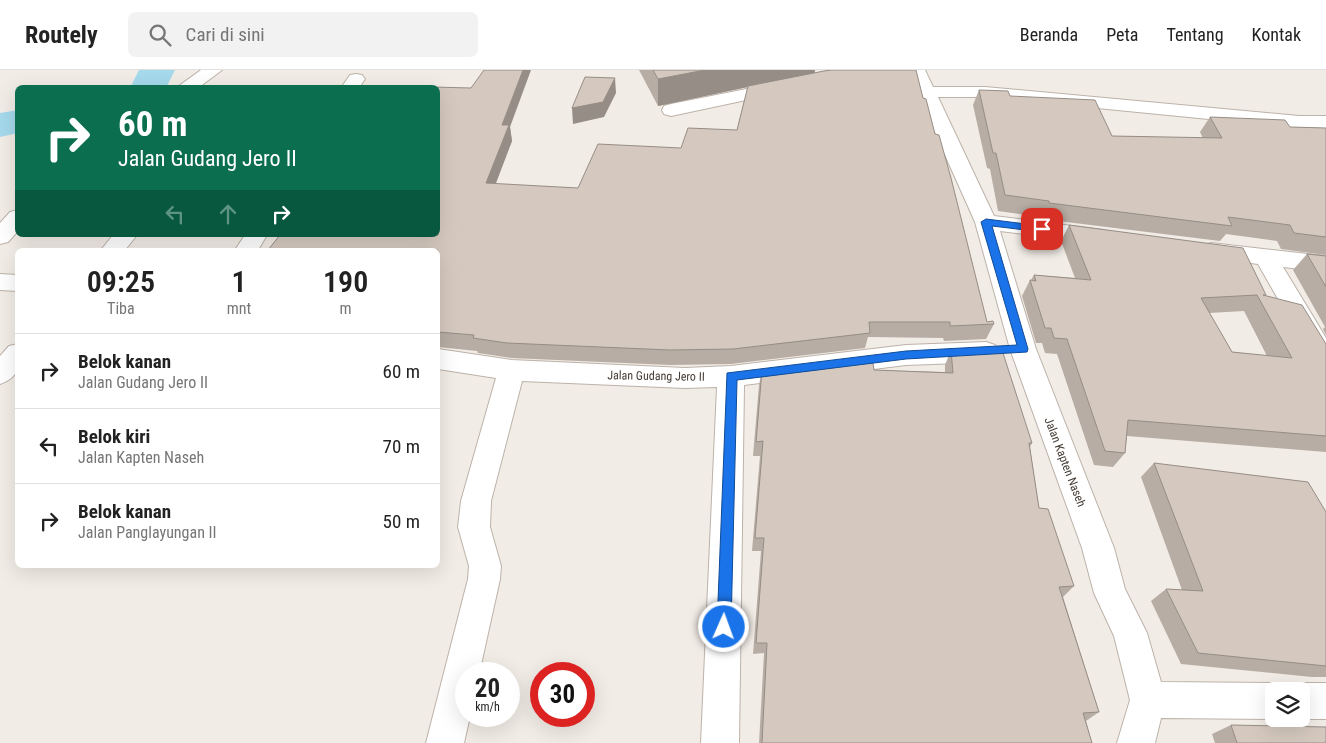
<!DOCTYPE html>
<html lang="id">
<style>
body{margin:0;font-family:"Roboto Condensed",sans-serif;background:#f2f2f2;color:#222;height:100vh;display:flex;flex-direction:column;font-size:19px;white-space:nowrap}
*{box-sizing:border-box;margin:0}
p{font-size:16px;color:#767676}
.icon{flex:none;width:28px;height:28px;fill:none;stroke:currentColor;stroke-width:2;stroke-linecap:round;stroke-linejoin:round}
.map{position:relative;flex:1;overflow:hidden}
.sheet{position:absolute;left:15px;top:178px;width:425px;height:320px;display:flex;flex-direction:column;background:#fff;border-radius:8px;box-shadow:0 5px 20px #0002}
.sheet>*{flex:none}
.hud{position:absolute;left:15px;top:15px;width:425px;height:152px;border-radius:8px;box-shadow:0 5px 20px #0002;background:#0b6e4f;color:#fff;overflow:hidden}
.fabs{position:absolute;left:1265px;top:612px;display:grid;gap:10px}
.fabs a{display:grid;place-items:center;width:45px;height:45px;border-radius:8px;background:#fff;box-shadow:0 5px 20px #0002;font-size:25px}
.speed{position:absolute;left:455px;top:592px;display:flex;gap:10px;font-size:25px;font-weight:700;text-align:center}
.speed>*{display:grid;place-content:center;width:65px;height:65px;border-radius:50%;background:#fff;box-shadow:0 5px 20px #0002;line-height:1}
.speed small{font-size:12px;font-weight:400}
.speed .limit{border:8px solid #d22;background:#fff;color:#111}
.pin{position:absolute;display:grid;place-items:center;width:42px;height:42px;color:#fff;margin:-21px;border-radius:10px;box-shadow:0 2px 8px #0006}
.me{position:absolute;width:55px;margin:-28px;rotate:2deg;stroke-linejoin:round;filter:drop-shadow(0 0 4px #0008)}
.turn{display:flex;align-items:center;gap:18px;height:105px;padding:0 20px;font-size:22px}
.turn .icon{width:65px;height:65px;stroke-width:2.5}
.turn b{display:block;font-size:35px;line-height:42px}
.lanes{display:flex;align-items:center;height:48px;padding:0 20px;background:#0003;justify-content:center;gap:25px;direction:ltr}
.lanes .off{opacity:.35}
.eta{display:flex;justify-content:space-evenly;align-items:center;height:85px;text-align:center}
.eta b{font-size:30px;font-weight:600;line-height:35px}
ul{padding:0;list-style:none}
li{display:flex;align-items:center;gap:15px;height:75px;padding:0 20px;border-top:1px solid #e0e0e0}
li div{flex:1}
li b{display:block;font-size:19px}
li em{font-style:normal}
header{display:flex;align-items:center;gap:30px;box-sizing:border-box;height:70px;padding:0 25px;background:#fff;border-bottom:1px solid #e0e0e0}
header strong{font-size:24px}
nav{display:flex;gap:28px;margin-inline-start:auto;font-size:18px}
.search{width:350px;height:45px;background:#f2f2f2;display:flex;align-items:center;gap:12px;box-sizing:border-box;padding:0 18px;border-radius:8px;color:#767676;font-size:19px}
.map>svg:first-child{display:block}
</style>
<header>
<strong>Routely</strong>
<div class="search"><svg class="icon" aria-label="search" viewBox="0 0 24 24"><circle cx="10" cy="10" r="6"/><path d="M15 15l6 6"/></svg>Cari di sini</div>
<nav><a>Beranda</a><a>Peta</a><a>Tentang</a><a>Kontak</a></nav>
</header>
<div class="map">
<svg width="1326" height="673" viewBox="0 0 1326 673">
<rect width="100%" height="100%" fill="#f2ece6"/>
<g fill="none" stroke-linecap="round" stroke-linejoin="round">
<path fill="#a5d9eb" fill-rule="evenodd" d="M139 0H175L166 18H130Z
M18 40V63L0 67V43Z"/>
<g stroke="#bcb2a9" stroke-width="2">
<path id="minor" d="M201 0H222L198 18H176Z
M907 0H925L933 17H985L1299 46H1326V58H1299L985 27H938L994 146 1103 160 1111 162 1114 167 1111 172 1103 174 1000 161 1036 279 1114 478 1125 519 1147 563 1161 612 1274 613 1288 620 1301 613H1326V649H1300L1301 621H1274V649L1161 648 1155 673H1117L1130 630 1114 566 1094 523 1082 478 1010 279 975 152Z
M356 4 362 5 365 9 359 18H341L350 5Z
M782 12 788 13 791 17 788 21 671 46 664 44 662 40 664 36 671 34Z
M18 140V161L8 172 0 174V153L10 142Z
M113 165H137L125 180H101Z
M245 165H267L258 180H235Z
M1211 173 1326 186V202L1283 197 1326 268V300L1317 297 1258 194 1203 186 1200 181 1203 176Z
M0 204 18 205V221L0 220Z
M986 272 995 275 999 282 995 289 986 292 906 295 744 315 739 673H701L717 317 685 318 522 311 491 431 490 457 501 496 500 509 479 604H466V646H470L464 673H426L468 509 469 496 458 457 461 431 496 308 438 299V279L511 290 685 298 731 296 906 275Z
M18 274C18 293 22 307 0 314V286L9 276Z"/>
</g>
<use href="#minor" fill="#fff" fill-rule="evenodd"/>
</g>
<path fill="#b7ada4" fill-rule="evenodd" d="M639 0H815V3L923 28 935 64 987 252 994 254 986 269 944 271 943 268 868 267 865 278 731 294 670 295 511 288 478 283 477 281 438 277V278V180L510 57 512 71 495 114 578 118 681 78 737 60 748 17 658 36Z
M979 20 1010 26 1112 66 1203 68 1200 62 1210 47 1290 57 1326 58V185L1281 179 1277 171 1226 164 1220 171 1042 149 1041 147 998 141 990 99 987 98 973 35Z
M1069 155 1266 225 1265 226 1326 274V382L1127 366 1125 383 1113 397 1094 395 1057 284 1045 283 1042 273H1036L1022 226 1030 210H1031L1034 205 1075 208 1061 171ZM1244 241 1267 286 1232 282 1209 243Z
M1307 184 1326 186V265L1323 259 1325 257 1293 200Z
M951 280 1032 373 1030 377 1039 438 1074 516 1063 527 1099 642 1086 651 1092 673H759L764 583 753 584 761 481H752L760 386H753L759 315 762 300H874L945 302V295Z
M1154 393 1326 442V607H1312L1181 594 1151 531 1166 519 1182 520 1141 407Z
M1231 655 1326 673H1215L1212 664Z"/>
<path fill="#958d86" d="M523 0H531L510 57 512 71 490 129 486 113 502 55Z
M705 0H815L814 3 658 36V9Z
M615 8 616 23 604 47 573 54 572 38Z"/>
<path fill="#d5c9bf" stroke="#958d86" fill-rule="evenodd" d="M484 0H523L502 55H509L486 113 578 118 598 74 681 78 688 58 737 60 748 16 824 1 832 0H916L923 28 926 29 935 64 939 65 951 108 987 252 993 251 994 254 950 256V252H869L870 263 733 279 670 280 507 273 473 268 474 265 438 262V180H268L280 165H438V18H432V17L471 18Z
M653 0H705L658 9Z
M585 7 615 8 603 32 572 38Z
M979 20 1008 21 1010 26 1095 30 1112 66 1222 68 1210 47 1285 50 1290 57 1326 58V167L1294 163 1290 155 1228 147 1232 156 1049 133V131L1005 125 996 83H993Z
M1069 155 1243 178 1266 225H1263L1302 235 1326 274V366L1128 350 1125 383 1105 381 1067 269 1054 268 1051 258H1045L1030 210 1036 211 1034 205 1091 210ZM1257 225 1292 288 1232 282 1201 228Z
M1307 184 1326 186V217Z
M1001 277 1032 373H1029L1039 438 1048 439 1074 516 1059 517 1099 642 1083 643 1092 673H762L767 573H756L764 468H755L763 371 756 372 762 300 872 287 874 300 953 303 951 280Z
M1154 393 1308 412 1326 442V596L1198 583 1166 519 1203 521Z
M1231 655 1326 657V673H1237Z"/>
<path fill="#1a73e8" stroke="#114b97" d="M986 149 1042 156 1047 159 1042 162 992 156 1028 279 1027 282 906 289 737 310 731 557 729 562 724 564 719 562 717 557 727 303 906 281 1017 275 981 152Z"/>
<g text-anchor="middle" stroke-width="4" stroke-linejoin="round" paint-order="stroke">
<g font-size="12" fill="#443c35" stroke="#fff">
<text transform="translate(656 306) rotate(1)" y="4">Jalan Gudang Jero II</text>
<text transform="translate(1065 392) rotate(69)" y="4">Jalan Kapten Naseh</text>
</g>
</g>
</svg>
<div class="fabs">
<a><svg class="icon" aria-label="layers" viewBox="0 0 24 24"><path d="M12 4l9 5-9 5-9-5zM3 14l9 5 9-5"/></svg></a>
</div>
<div class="speed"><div>20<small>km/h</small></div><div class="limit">30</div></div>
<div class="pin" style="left:1042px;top:159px;background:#d93025"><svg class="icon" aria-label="arrive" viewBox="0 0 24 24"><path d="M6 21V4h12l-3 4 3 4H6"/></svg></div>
<svg class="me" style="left:724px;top:557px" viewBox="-20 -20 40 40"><circle r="17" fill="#1a73e8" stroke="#fff" stroke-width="3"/><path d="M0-11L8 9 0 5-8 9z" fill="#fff"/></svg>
<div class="hud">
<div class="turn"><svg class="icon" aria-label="right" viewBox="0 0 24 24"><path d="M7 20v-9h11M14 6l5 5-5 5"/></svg><div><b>60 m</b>Jalan Gudang Jero II</div></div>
<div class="lanes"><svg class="icon off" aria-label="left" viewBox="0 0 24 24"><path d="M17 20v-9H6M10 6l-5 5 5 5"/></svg><svg class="icon off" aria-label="ahead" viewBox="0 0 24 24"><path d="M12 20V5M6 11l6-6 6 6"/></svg><svg class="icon" aria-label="right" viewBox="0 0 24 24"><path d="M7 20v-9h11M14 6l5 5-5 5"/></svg></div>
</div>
<section class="sheet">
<div class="eta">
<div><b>09:25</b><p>Tiba</p></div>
<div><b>1</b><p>mnt</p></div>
<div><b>190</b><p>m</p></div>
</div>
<ul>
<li><svg class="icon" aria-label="right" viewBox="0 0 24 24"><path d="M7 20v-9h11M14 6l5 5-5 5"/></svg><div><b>Belok kanan</b><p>Jalan Gudang Jero II</p></div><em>60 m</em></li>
<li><svg class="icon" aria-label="left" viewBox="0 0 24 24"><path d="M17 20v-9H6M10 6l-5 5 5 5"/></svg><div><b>Belok kiri</b><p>Jalan Kapten Naseh</p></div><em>70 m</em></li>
<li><svg class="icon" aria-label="right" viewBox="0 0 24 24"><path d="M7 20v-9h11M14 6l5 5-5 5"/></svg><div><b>Belok kanan</b><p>Jalan Panglayungan II</p></div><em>50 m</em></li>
</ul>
</section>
</div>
